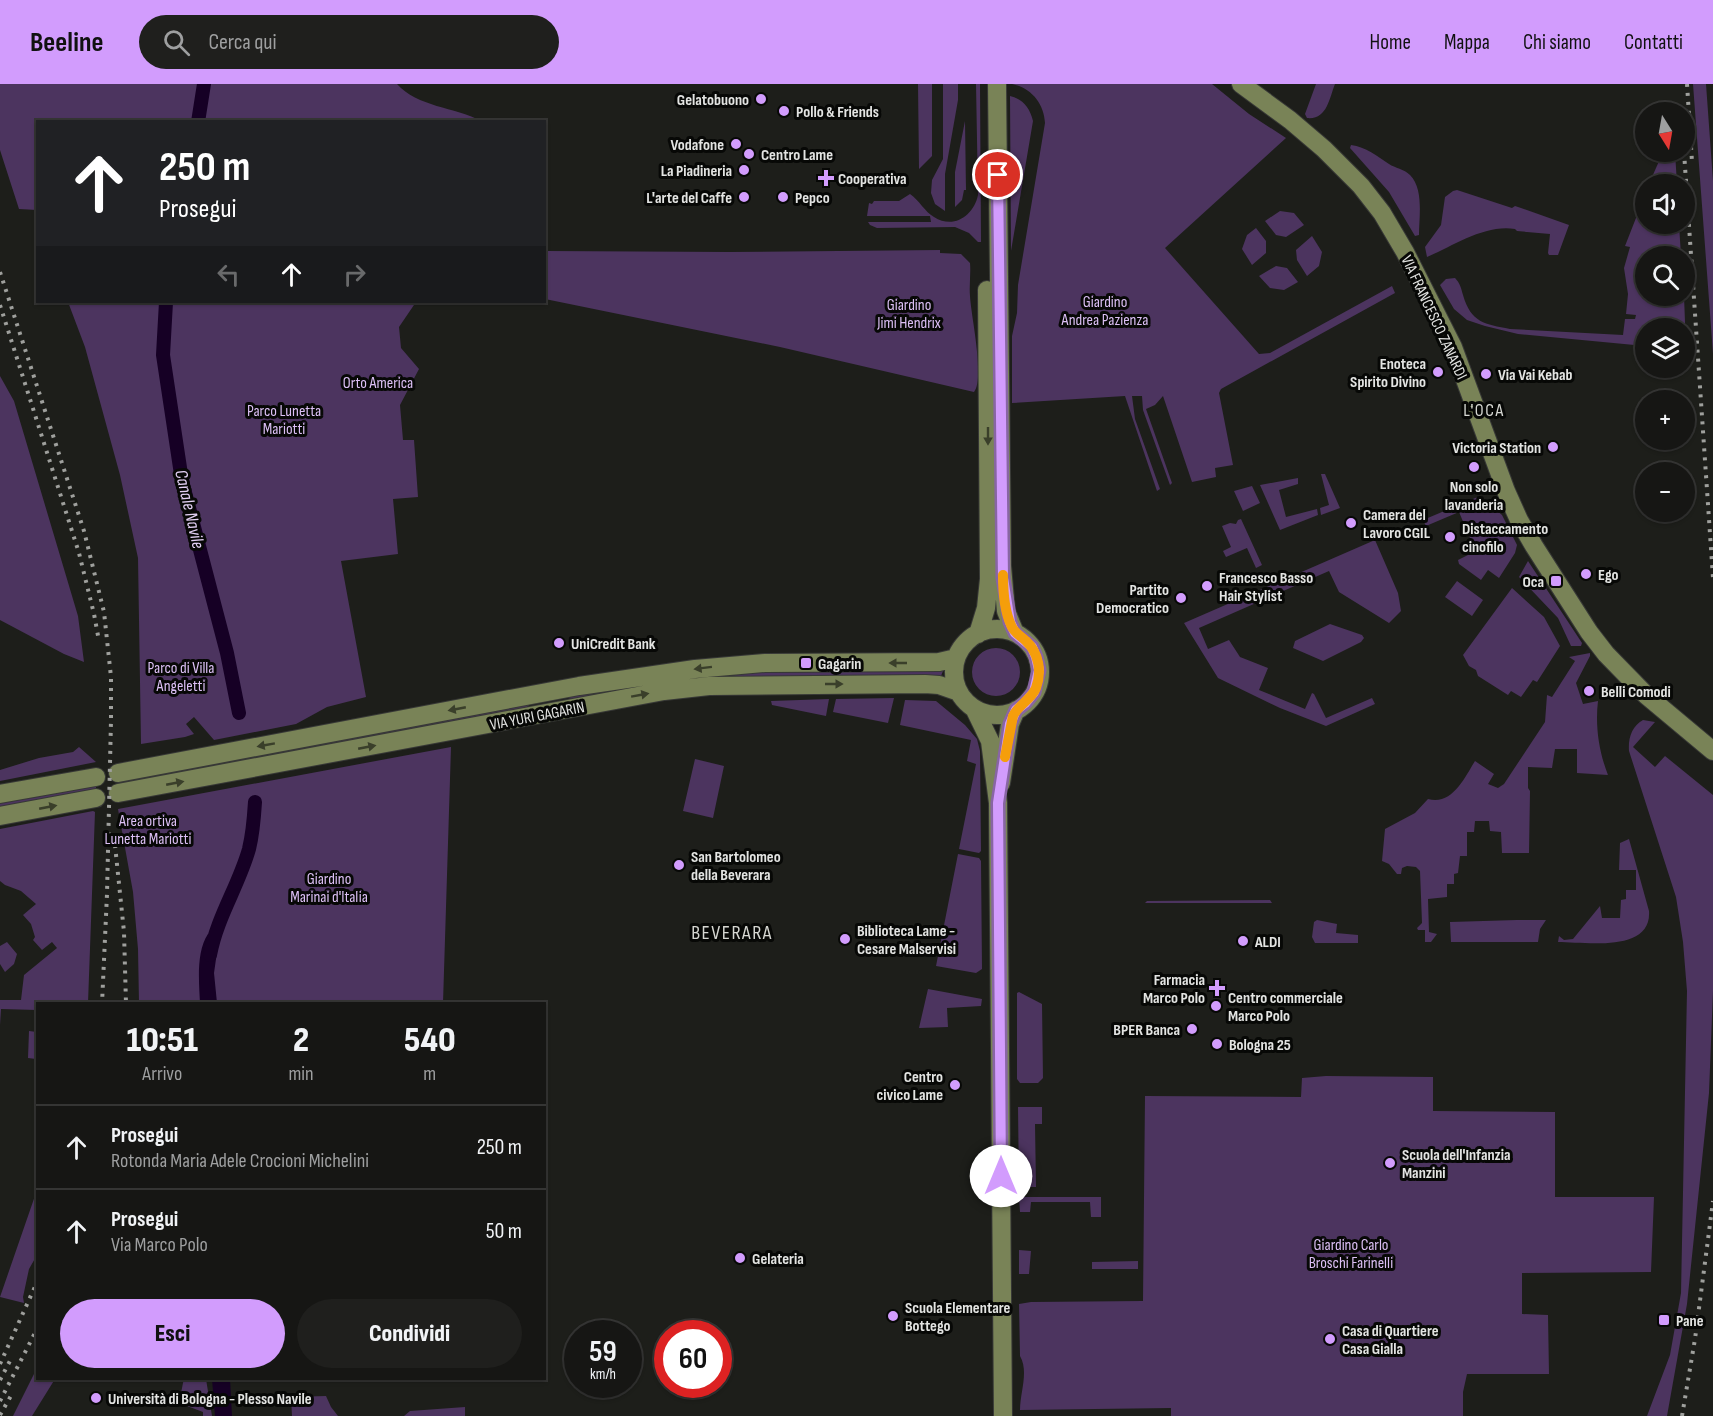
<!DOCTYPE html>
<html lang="it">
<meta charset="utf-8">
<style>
body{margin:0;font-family:"Sofia Sans Condensed",sans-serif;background:#1f1f1d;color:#f1f3f6;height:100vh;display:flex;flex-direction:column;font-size:22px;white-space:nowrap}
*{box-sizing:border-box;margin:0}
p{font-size:20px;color:#9e9fa0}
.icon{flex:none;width:33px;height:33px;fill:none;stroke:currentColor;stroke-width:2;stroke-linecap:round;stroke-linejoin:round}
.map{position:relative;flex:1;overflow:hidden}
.drawer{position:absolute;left:36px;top:918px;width:510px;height:378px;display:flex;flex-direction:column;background:#161614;border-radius:0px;box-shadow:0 2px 4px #0004,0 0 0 2px #353534}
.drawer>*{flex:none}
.top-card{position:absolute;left:36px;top:36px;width:510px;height:183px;border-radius:0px;box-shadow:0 2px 4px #0004,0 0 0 2px #353534;background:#202124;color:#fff;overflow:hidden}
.needle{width:39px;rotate:169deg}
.fabs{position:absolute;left:1635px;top:18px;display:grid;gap:12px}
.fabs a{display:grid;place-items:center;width:60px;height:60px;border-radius:50%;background:#161614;box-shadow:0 2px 4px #0004,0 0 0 2px #353534;font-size:30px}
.speed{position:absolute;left:564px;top:1236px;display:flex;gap:12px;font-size:30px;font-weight:700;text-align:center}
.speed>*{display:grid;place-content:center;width:78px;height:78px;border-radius:50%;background:#161614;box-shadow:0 2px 4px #0004,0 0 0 2px #353534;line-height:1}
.speed small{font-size:15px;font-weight:400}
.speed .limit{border:9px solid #d22;background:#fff;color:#111}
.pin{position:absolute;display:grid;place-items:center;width:51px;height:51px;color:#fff;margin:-26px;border:3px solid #fff;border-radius:50%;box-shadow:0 2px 6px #0007}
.me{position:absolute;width:66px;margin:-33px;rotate:0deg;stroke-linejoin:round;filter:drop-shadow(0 0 4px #0008)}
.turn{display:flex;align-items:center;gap:21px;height:126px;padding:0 24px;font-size:27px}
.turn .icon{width:78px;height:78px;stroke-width:2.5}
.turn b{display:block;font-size:42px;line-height:51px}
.lanes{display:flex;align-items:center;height:57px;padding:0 24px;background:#0003;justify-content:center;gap:30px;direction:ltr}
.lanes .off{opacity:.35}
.eta{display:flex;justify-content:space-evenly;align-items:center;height:102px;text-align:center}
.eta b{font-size:36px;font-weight:800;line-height:42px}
.primary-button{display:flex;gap:12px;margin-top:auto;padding:12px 24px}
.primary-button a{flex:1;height:69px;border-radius:36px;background:#d29cfd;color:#111;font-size:24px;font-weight:800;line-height:69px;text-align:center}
.primary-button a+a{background:#1f1f1d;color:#f1f3f6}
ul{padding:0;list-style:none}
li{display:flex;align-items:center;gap:18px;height:84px;padding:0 24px;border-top:2px solid #353534}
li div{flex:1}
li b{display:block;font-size:22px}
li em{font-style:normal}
header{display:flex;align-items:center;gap:36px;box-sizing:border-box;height:84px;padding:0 30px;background:#d29cfd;color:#111}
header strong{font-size:28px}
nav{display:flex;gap:33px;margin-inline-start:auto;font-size:21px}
.search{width:420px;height:54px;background:#1f1f1d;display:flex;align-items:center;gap:15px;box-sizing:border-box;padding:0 21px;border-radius:33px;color:#9e9fa0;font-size:22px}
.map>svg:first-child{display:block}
</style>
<header>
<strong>Beeline</strong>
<div class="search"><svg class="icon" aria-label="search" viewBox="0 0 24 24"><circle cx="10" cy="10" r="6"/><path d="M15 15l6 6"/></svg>Cerca qui</div>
<nav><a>Home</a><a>Mappa</a><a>Chi siamo</a><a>Contatti</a></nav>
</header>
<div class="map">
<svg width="1713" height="1332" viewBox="0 0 1713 1332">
<rect width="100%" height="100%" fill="#1d1e1a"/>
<path fill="#4c345f" d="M0 0H397C417 23 455 23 481 37L38 38 37 126 19 125 0 66Z
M918 0H932V72L919 85Z
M943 0H958V16L945 90V127L935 120 931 109 932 96 943 75Z
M976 0H980L981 158H978L969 149 955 143 877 144 870 141 868 138H931L930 132H867L869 119 872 120 874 117H899L910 110C919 116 925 128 934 133 954 146 974 131 978 111Z
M1012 0H1212L1249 30 1286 54 1165 164 1259 270 1270 269 1392 202 1395 209 1221 305 1219 309 1233 381 1215 384 1216 393 1192 398 1163 312 1155 321 1146 325 1172 399 1170 401 1143 326 1142 312H1132L1135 335 1160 405 1157 407 1125 312 1012 319V252L1017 229 1018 201 1045 39C1044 19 1031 4 1012 0Z
M1316 0H1335C1329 15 1327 36 1307 34L1305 30Z
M1693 0H1706L1713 97V270Z
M1010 12C1023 15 1030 24 1033 37L1011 167Z
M965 37 966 106H964L962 116 955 123V88Z
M1351 61C1366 63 1377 72 1389 80 1395 84 1404 85 1410 91 1424 105 1419 133 1419 151L1415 152 1389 108 1350 64Z
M1663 68H1675L1677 100H1649Z
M1457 106 1512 124 1515 122 1521 124 1569 141 1558 171H1549L1548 169 1550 150 1517 147 1515 145C1485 140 1453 162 1427 173L1425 163 1441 141 1445 113 1453 107Z
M1645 111 1646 140H1679L1681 172H1646V212H1684L1686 264H1685L1684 244H1646L1645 262 1518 250 1485 242 1467 236 1454 225 1440 201 1446 195 1455 194C1460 199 1461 204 1463 211 1471 239 1485 240 1510 245L1623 251 1625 235H1635L1636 231 1626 230 1628 210 1624 184 1630 163 1625 162Z
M1280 127 1294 129 1304 141 1286 153 1276 151 1265 137Z
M1256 144 1266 157V169L1252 181 1242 165 1247 151Z
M1312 152 1322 168 1319 182 1307 192 1297 176 1296 166Z
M940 166V169L961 170 970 179C971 190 969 201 970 212 971 232 985 294 974 308L780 263 545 215V167L729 168Z
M1276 182 1287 184 1298 198 1284 206 1270 204 1259 192Z
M68 218H416L399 243 401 264 419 285 400 321 403 356H414L418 413 393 415 398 470 341 477 366 613 327 623 296 640 214 656 194 633 186 640 194 650 185 653 141 660 138 474 120 391 85 263Z
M0 292 14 317 78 532 84 578 64 570 0 536Z
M1321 390H1325L1340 424 1321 431 1320 424 1329 421Z
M1298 394V400L1279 406 1286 433 1317 425 1318 431 1280 446 1260 401Z
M1252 402 1260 419 1243 427 1234 407Z
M1480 412 1502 431 1517 461 1515 469 1499 494 1488 486 1481 496 1459 480 1458 476 1474 468 1475 466 1459 428 1426 442 1423 436Z
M1241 435 1262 481 1256 484 1247 464 1226 473 1223 467 1231 463 1222 442 1230 439 1236 440 1238 436Z
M1375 456 1398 509 1401 527 1389 539 1339 508 1329 487 1199 544 1208 565 1229 556 1240 573 1268 584 1259 606 1305 625 1312 609 1314 610 1326 634 1372 614 1375 620 1326 642 1280 624 1218 594 1184 539Z
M1528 477 1582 559 1581 562H1571L1558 534 1519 493Z
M1457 497 1483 516 1472 532 1445 513Z
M1512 504 1544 533 1560 562 1537 598 1533 596 1521 613 1511 607 1508 611 1478 592 1476 586 1469 582 1463 571Z
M1330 540 1362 551 1364 554 1361 558 1323 577 1293 564 1295 557Z
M972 588a24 24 0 1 1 48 0a24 24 0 1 1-48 0Z
M1590 569V572L1576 599 1583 620 1598 617C1595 642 1599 668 1608 691L1577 689V665H1555L1552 684 1528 683V704L1530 707 1529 769H1502L1501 748 1490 747 1489 737H1475L1474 748H1467V772H1460L1458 789 1454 790V800H1447V813L1428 815 1429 848 1437 850 1431 858H1425V846H1418L1417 844 1422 839 1420 787 1416 783 1407 782 1402 784 1401 790H1397L1389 780 1382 777 1385 745 1415 729 1428 715C1452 722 1465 693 1475 677L1494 690 1488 700 1498 704 1504 700 1545 638 1547 611 1552 613 1575 577 1569 573Z
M941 587H943L941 592 787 593 572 615 568 614 572 611 711 589Z
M894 614 888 639 833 628 836 615Z
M829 615 826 632 772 621 771 617Z
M905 616 936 617 965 641 977 655 980 667 981 767 979 769 959 765 976 680 967 677 971 656 900 641Z
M525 619 529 621 526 624 118 700V695Z
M1643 636 1655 638 1633 663 1655 683 1665 672 1713 711V907L1709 1009 1687 1220 1667 1332H1647L1670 1271 1681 1209 1687 907 1683 858 1676 813 1629 667C1628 654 1632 642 1643 636Z
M79 663 96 678 0 697V686L39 674 73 668Z
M451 663 443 919H139L138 865 133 808 118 725Z
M695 675 724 682 713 734 683 727Z
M96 701V706L0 724V718Z
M93 727 95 728 88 919 38 920 37 926 1 925 0 941V916H21L24 891 57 864 52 858 42 866 33 856 35 853 31 840 23 831 36 820 21 807 5 801 0 797V745Z
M1629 755 1649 827C1652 869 1585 858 1558 858L1559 852 1564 856 1573 855 1600 822 1602 834H1620L1621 816 1626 815V806H1636V786H1619L1620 759Z
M958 770 979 774 981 777 982 885 976 889 936 882Z
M1270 816 1272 819H1145L1147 817Z
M1317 836 1337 840 1336 849 1358 851V859H1315L1312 853 1314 838Z
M1517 836H1546L1540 845 1538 858H1451L1450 838Z
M7 858 17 870 14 880 5 888 0 880V862Z
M928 905 982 915 981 922 947 924 948 943 919 944Z
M1019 908 1042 920 1043 994 1038 999H1020L1017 995V909Z
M29 947 37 948 36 975 28 974Z
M1326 992 1433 993V1027L1555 1028V1113H1654L1651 1188 1522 1189V1230L1548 1231 1549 1290H1467L1463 1308V1332H1171V1324L1020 1326C1020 1308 1029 1288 1020 1272L1019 1220 1031 1218 1143 1217 1145 1012 1301 1013 1302 994Z
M1018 1023H1042V1040H1035L1036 1103H1019Z
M37 1106V1171L29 1185 23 1213 24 1219 0 1213Z
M1019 1113H1101V1133H1091L1090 1118H1031L1030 1128H1020Z
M1019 1166 1031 1167 1029 1190H1019Z
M1138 1177V1185H1092V1178Z
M37 1284 38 1294 55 1295 32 1332H13Z
M184 1294 206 1295 212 1332H203V1328L179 1319Z
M326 1312 331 1323 338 1332H292L291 1313Z
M465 1323V1332H404L410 1327Z"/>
<path fill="#160025" d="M208 850 219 854 214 889 217 919H200C199 898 196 868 208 850Z
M212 1295H230L232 1332H215Z"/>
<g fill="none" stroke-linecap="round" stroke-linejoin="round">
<path stroke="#160025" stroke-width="14" d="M198 38 204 0
M166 218 163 271 182 397 227 569 239 629
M210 871C217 833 239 801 249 765 253 749 254 734 255 718"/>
<g stroke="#373836" stroke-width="20">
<path id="major" d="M997 0 1002 482 1006 527 1015 549
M1241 0 1290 36 1324 65 1361 102 1382 129 1405 168 1453 263 1506 407 1519 436 1534 462 1589 548 1606 570 1646 611 1713 667
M954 588a43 43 0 1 1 86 0a43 43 0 1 1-86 0Z
M978 550 986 524 989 495 987 206
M974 624 990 657 998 719 1003 1332
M118 689 579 602 695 585 765 579 939 578 956 574
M1001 699 1010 640 1016 626
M118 709 664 607 709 602 925 600 939 601 959 608
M0 710 96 693
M0 732 96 714"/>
</g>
<use href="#major" stroke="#798357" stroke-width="18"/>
<path stroke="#9fa09d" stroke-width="4" stroke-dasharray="3 6" stroke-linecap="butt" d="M1687 0 1692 78
M1684 68 1713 494
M0 188 84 447 104 528 111 593V636L107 810 102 920
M0 221 79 469 94 530 99 557
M115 761 124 848 126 920
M0 1280 38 1196
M0 1296 12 1273
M0 1317 38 1243
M0 1331 12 1310
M1682 1332 1695 1255 1713 1117"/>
</g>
<defs><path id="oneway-solid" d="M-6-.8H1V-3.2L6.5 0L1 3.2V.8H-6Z" transform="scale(1.5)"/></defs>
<g fill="#3a3f2a">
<use href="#oneway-solid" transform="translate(988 352) rotate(90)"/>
<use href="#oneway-solid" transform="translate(898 579) rotate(180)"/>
<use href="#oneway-solid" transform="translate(703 584) rotate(173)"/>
<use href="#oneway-solid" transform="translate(834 600)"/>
<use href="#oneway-solid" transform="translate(640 611) rotate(-10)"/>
<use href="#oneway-solid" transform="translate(457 625) rotate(169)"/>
<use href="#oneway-solid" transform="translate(266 661) rotate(170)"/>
<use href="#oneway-solid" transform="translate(367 663) rotate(-11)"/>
<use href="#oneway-solid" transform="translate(175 699) rotate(-11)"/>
<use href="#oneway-solid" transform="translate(48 723) rotate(-11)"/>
</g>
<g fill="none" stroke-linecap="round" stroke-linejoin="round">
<g stroke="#8865a4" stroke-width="15">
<path id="route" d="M998 91 1003 494 1010 538 1015 549 1032 563 1036 573 1039 586 1034 608 1025 619 1016 626 1010 640 998 719 1001 1092"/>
</g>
<use href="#route" stroke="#d29cfd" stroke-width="10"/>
<path stroke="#f59e0b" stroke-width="10" d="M1003 491C1003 507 1004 526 1011 541 1014 549 1020 551 1026 557 1039 569 1042 588 1036 604 1031 616 1018 621 1013 632L1005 673"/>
</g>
<g fill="#d29cfd" stroke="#070806" stroke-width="2">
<circle cx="761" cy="15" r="6"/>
<circle cx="784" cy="27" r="6"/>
<circle cx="736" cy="60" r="6"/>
<circle cx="749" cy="70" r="6"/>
<circle cx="744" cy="86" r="6"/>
<path d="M823 85h6v6h6v6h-6v6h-6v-6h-6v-6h6z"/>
<circle cx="744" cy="113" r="6"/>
<circle cx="783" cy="113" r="6"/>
<circle cx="1438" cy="288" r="6"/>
<circle cx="1486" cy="290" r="6"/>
<circle cx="1553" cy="363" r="6"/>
<circle cx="1474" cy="383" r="6"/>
<circle cx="1351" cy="439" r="6"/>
<circle cx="1450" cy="453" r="6"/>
<circle cx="1586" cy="490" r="6"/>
<rect x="1550" y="491" width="12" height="12" rx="3"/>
<circle cx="1207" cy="502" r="6"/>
<circle cx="1181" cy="514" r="6"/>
<circle cx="559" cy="559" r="6"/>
<rect x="800" y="573" width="12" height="12" rx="3"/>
<circle cx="1589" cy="607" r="6"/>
<circle cx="679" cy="781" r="6"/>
<circle cx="845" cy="855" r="6"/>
<circle cx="1243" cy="857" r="6"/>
<path d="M1214 895h6v6h6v6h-6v6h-6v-6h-6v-6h6z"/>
<circle cx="1216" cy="922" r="6"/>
<circle cx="1192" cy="945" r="6"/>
<circle cx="1217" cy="960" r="6"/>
<circle cx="955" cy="1001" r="6"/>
<circle cx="1390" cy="1079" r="6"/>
<circle cx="740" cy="1174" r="6"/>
<circle cx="893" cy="1232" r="6"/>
<rect x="1658" y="1230" width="12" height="12" rx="3"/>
<circle cx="1330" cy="1255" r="6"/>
<circle cx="96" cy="1314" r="6"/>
</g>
<g text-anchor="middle" stroke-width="6" stroke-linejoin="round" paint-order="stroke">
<g font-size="16" font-weight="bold" fill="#e3e4e2" stroke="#070806" text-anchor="start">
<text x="749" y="21" text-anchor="end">Gelatobuono</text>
<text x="796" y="33">Pollo &amp; Friends</text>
<text x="724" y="66" text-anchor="end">Vodafone</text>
<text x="761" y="76">Centro Lame</text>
<text x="732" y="92" text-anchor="end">La Piadineria</text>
<text x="838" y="100">Cooperativa</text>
<text x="732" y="119" text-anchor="end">L'arte del Caffe</text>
<text x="795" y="119">Pepco</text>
<text x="1426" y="285" text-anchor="end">Enoteca<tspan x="1426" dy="18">Spirito Divino</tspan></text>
<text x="1498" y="296">Via Vai Kebab</text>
<text x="1541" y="369" text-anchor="end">Victoria Station</text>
<text x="1474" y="408" text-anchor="middle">Non solo<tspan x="1474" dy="18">lavanderia</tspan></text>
<text x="1363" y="436">Camera del<tspan x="1363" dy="18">Lavoro CGIL</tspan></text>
<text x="1462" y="450">Distaccamento<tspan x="1462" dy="18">cinofilo</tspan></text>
<text x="1598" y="496">Ego</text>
<text x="1219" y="499">Francesco Basso<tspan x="1219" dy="18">Hair Stylist</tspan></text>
<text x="1544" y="503" text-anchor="end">Oca</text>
<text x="1169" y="511" text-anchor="end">Partito<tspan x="1169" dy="18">Democratico</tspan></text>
<text x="571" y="565">UniCredit Bank</text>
<text x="818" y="585">Gagarin</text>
<text x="1601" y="613">Belli Comodi</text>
<text x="691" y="778">San Bartolomeo<tspan x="691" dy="18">della Beverara</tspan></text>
<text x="857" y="852">Biblioteca Lame -<tspan x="857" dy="18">Cesare Malservisi</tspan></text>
<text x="1255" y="863">ALDI</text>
<text x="1205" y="901" text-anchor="end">Farmacia<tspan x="1205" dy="18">Marco Polo</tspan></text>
<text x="1228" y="919">Centro commerciale<tspan x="1228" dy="18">Marco Polo</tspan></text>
<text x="1180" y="951" text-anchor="end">BPER Banca</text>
<text x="1229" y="966">Bologna 25</text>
<text x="943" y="998" text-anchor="end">Centro<tspan x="943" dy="18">civico Lame</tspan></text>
<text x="1402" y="1076">Scuola dell'Infanzia<tspan x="1402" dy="18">Manzini</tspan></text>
<text x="752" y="1180">Gelateria</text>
<text x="905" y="1229">Scuola Elementare<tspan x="905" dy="18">Bottego</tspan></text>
<text x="1676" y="1242">Pane</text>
<text x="1342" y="1252">Casa di Quartiere<tspan x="1342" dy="18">Casa Gialla</tspan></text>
<text x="108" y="1320">Università di Bologna - Plesso Navile</text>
</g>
<g font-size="16" fill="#ddc0f6" stroke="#070806">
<text x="1105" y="223">Giardino<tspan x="1105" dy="18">Andrea Pazienza</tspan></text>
<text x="909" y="226">Giardino<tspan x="909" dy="18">Jimi Hendrix</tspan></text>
<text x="378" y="304">Orto America</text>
<text x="284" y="332">Parco Lunetta<tspan x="284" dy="18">Mariotti</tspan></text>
<text x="181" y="589">Parco di Villa<tspan x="181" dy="18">Angeletti</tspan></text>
<text x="148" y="742">Area ortiva<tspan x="148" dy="18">Lunetta Mariotti</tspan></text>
<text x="329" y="800">Giardino<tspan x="329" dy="18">Marinai d'Italia</tspan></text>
<text x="1351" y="1166">Giardino Carlo<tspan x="1351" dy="18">Broschi Farinelli</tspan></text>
</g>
<g font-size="16" fill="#e3e4e2" stroke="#070806">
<text transform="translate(1435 233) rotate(65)" y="6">VIA FRANCESCO ZANARDI</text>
<text transform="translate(537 631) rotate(-11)" y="6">VIA YURI GAGARIN</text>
</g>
<g font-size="18" letter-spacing="1.5" fill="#d6d7d2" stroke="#070806">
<text x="1484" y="332">L'OCA</text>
</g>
<g font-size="18" font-style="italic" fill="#e3d0f4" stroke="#070806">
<text transform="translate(190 425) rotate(77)" y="6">Canale Navile</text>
</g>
<g font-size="20" letter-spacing="1.5" fill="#d6d7d2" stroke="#070806">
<text x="732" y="855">BEVERARA</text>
</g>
</g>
</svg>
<div class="fabs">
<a><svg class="needle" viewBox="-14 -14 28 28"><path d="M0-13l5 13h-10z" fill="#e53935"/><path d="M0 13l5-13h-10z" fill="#9e9fa0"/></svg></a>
<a><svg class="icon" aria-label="sound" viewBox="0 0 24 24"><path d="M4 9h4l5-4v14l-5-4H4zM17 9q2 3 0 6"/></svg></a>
<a><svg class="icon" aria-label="search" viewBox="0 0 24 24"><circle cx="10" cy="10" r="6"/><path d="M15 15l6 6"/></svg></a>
<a><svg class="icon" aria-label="layers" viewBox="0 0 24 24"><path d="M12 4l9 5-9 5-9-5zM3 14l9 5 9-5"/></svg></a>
<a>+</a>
<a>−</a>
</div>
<div class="speed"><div>59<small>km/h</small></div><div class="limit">60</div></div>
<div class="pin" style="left:998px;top:91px;background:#d93025"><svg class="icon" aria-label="arrive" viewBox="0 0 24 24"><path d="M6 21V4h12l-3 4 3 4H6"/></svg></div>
<svg class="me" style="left:1001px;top:1092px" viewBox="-20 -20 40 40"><circle r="19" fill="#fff"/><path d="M0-13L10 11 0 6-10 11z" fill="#d29cfd"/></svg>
<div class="top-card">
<div class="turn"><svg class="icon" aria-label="ahead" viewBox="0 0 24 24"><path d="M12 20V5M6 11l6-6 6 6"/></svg><div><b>250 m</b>Prosegui</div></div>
<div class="lanes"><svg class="icon off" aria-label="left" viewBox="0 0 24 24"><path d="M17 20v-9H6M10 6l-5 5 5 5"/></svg><svg class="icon" aria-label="ahead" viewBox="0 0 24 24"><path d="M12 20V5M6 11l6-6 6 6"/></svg><svg class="icon off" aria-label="right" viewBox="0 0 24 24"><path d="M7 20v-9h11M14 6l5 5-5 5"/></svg></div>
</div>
<section class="drawer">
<div class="eta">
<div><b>10:51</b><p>Arrivo</p></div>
<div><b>2</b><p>min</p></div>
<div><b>540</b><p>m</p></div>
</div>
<ul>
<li><svg class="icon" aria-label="ahead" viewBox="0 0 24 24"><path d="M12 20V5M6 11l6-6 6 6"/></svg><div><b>Prosegui</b><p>Rotonda Maria Adele Crocioni Michelini</p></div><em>250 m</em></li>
<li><svg class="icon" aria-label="ahead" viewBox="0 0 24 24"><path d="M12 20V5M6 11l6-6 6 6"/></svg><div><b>Prosegui</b><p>Via Marco Polo</p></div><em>50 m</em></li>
</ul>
<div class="primary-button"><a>Esci</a><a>Condividi</a></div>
</section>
</div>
